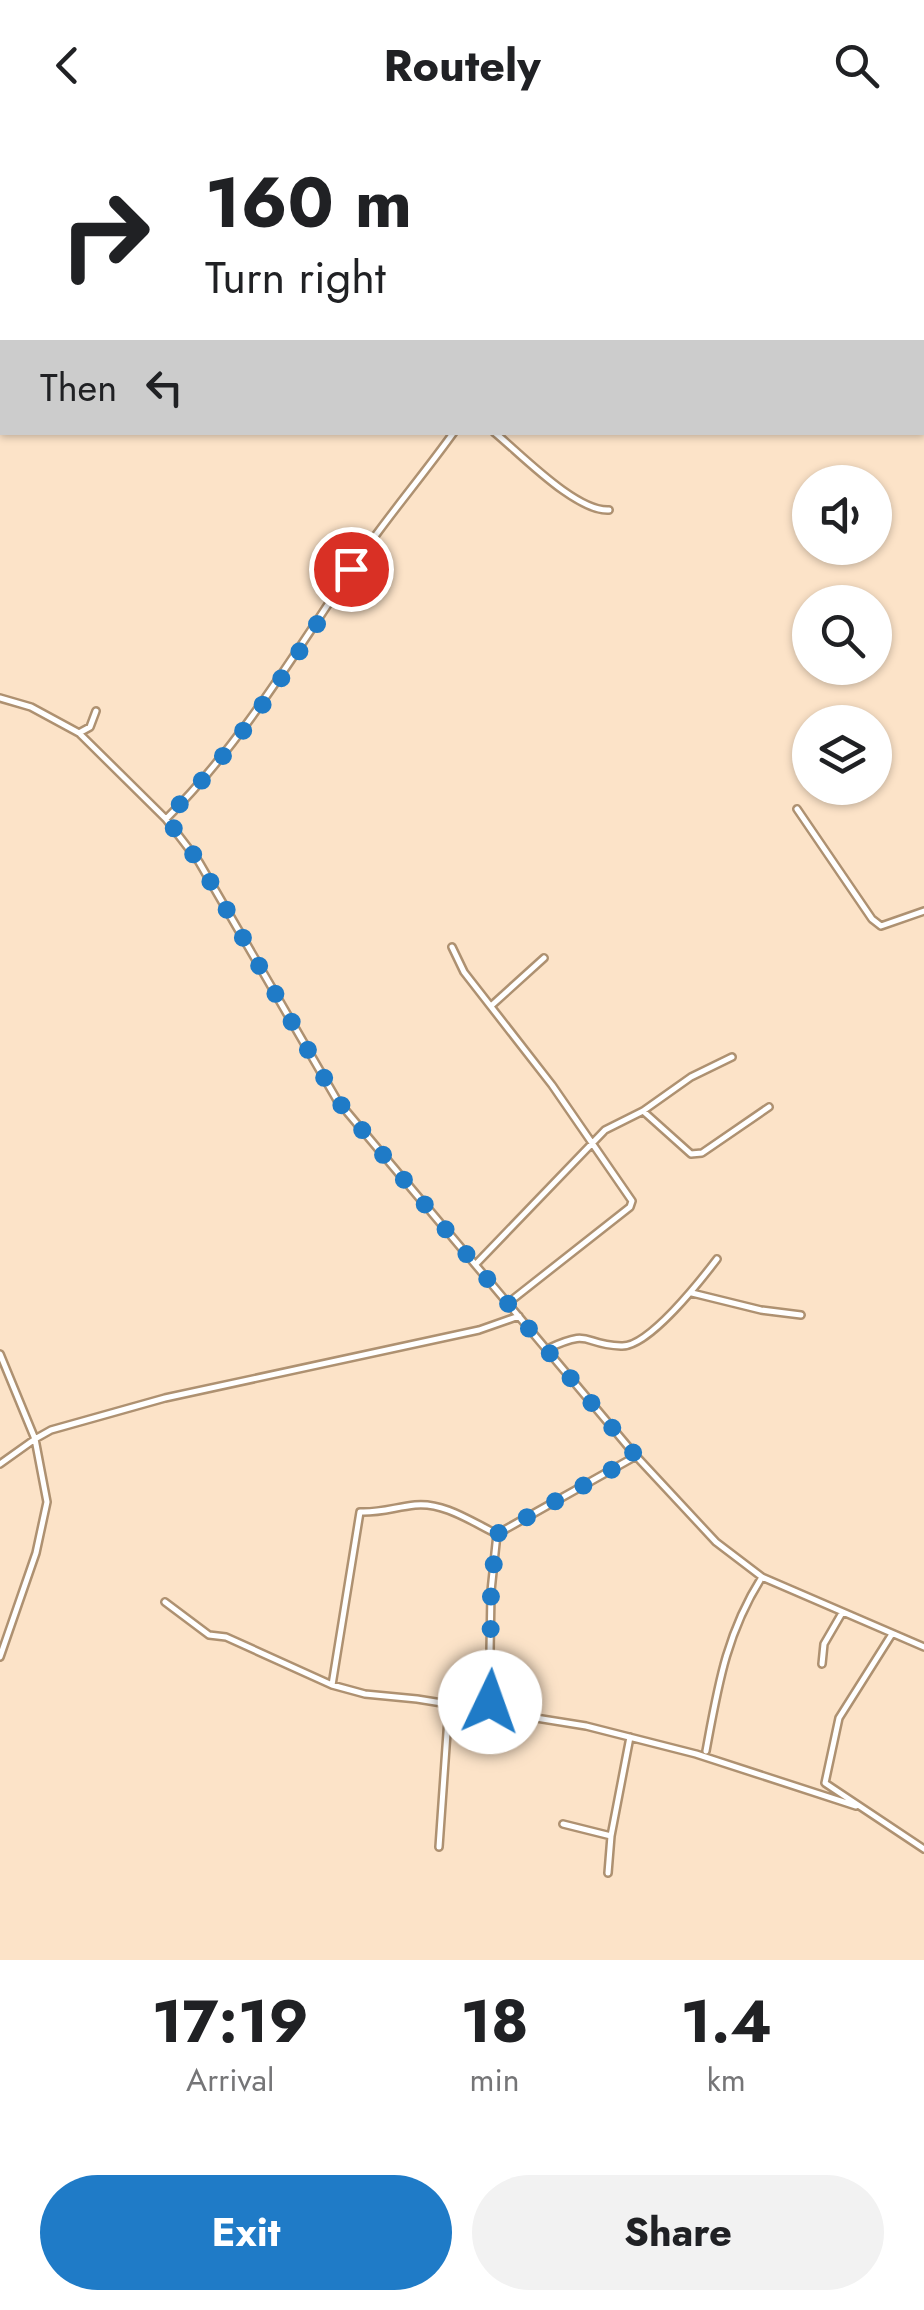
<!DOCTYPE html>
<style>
body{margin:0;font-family:Jost,sans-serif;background:#f2f2f2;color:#202124;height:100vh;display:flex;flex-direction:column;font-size:38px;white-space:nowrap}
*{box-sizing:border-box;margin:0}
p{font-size:32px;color:#757577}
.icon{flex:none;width:55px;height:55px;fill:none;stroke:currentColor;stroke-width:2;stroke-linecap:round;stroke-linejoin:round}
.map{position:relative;height:1830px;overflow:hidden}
.drawer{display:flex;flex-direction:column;background:#fff;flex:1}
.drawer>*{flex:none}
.banner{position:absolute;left:0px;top:0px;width:925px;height:305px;box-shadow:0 2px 8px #0004;background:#fff;color:#202124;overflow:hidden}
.buttons{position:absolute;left:792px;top:335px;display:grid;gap:20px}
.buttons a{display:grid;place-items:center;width:100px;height:100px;border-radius:50%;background:#fff;box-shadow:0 2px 8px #0004;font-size:50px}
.pin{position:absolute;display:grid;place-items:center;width:85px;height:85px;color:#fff;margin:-42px;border:5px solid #fff;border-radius:50%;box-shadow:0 2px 10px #0007}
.me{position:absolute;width:110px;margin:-55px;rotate:3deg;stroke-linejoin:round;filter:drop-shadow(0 0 8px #0008)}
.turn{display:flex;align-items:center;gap:35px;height:210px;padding:0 40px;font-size:45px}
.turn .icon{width:130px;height:130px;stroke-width:2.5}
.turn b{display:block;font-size:70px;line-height:85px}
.then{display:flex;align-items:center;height:95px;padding:0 40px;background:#0003;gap:20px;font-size:38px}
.eta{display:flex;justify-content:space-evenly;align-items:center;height:170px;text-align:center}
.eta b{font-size:60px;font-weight:700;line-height:70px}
.button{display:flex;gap:20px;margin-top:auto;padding:20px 40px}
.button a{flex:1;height:115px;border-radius:60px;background:#1f7bc7;color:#fff;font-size:40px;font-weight:700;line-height:115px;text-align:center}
.button a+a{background:#f2f2f2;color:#202124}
header{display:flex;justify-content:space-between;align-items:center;height:130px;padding:0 40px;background:#fff;font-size:45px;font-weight:700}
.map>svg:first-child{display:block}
</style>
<header><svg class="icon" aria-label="back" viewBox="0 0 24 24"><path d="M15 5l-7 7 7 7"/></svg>Routely<svg class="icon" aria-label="search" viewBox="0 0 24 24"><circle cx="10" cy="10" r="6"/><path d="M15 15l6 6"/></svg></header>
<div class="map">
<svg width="924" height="1830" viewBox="0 0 924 1830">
<rect width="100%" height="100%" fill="#fce3c8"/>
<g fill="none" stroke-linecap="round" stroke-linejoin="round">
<g stroke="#ae9171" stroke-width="10">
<path id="minor" d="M756 0 760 2
M588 2 591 0
M711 2 713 0
M922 57 924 56
M922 66 924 69
M922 212 924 210
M494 302C521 324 576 382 609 380
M0 568 31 577 79 603 166 689 199 732 337 970 636 1326 716 1412 762 1447 924 1517
M79 603 90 597 96 581
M797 679 872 789 881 796 924 781
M166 689C241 614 294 524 353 437 384 391 421 348 454 302
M452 817 464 842 552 955 632 1071 630 1077 508 1173
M491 876 544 828
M643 981 691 1024 702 1023 769 977
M476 1134 605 1000 643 981 691 947 732 927
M692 1163 761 1180 801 1185
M547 1219C593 1198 580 1214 621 1216 648 1218 701 1150 717 1129
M0 1224 35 1309 0 1334
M165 1472 209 1505 226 1507 332 1555 365 1564 417 1569 586 1596 696 1624 856 1676
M892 1504 839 1588 825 1653 924 1719
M0 1527 36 1423 47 1372 35 1309 51 1300 165 1268 479 1200 519 1186
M822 1534 824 1514 842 1483
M332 1555 360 1382C380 1383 396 1377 415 1375 444 1372 472 1392 497 1404
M489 1581 491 1461 497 1404 636 1326
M706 1621C718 1556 726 1504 762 1447
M563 1694 611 1706 630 1607
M439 1717 449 1574
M608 1743 611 1706"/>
</g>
<g stroke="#ae9171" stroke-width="14">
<path id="primary" d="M230 0 236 2
M922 293H924"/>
</g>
<use href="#minor" stroke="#fff" stroke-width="5"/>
<use href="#primary" stroke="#fff" stroke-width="9"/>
</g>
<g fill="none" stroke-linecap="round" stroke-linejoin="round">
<path stroke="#1f7bc7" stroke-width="18" stroke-dasharray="0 32.4" d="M351 439C298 527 240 616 166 688L199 732 337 970 636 1326 497 1404 491 1460 490 1572"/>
</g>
</svg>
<div class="buttons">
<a><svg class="icon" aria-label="sound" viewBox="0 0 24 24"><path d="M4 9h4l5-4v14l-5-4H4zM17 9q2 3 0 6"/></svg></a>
<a><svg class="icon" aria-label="search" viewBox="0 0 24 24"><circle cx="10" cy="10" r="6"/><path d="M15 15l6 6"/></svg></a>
<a><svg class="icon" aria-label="layers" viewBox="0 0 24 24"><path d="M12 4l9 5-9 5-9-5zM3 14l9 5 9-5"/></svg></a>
</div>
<div class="pin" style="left:351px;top:439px;background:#d93025"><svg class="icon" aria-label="arrive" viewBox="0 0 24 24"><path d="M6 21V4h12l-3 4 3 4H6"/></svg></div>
<svg class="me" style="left:490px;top:1572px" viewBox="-20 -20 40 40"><circle r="19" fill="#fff"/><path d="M0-13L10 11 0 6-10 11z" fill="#1f7bc7"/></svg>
<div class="banner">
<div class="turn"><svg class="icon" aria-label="right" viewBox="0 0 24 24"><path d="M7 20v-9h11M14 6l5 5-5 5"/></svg><div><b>160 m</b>Turn right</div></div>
<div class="then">Then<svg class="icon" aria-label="left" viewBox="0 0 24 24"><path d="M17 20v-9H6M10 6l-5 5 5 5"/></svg></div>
</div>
</div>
<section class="drawer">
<div class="eta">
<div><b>17:19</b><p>Arrival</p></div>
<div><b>18</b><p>min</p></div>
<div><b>1.4</b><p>km</p></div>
</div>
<div class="button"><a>Exit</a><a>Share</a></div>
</section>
